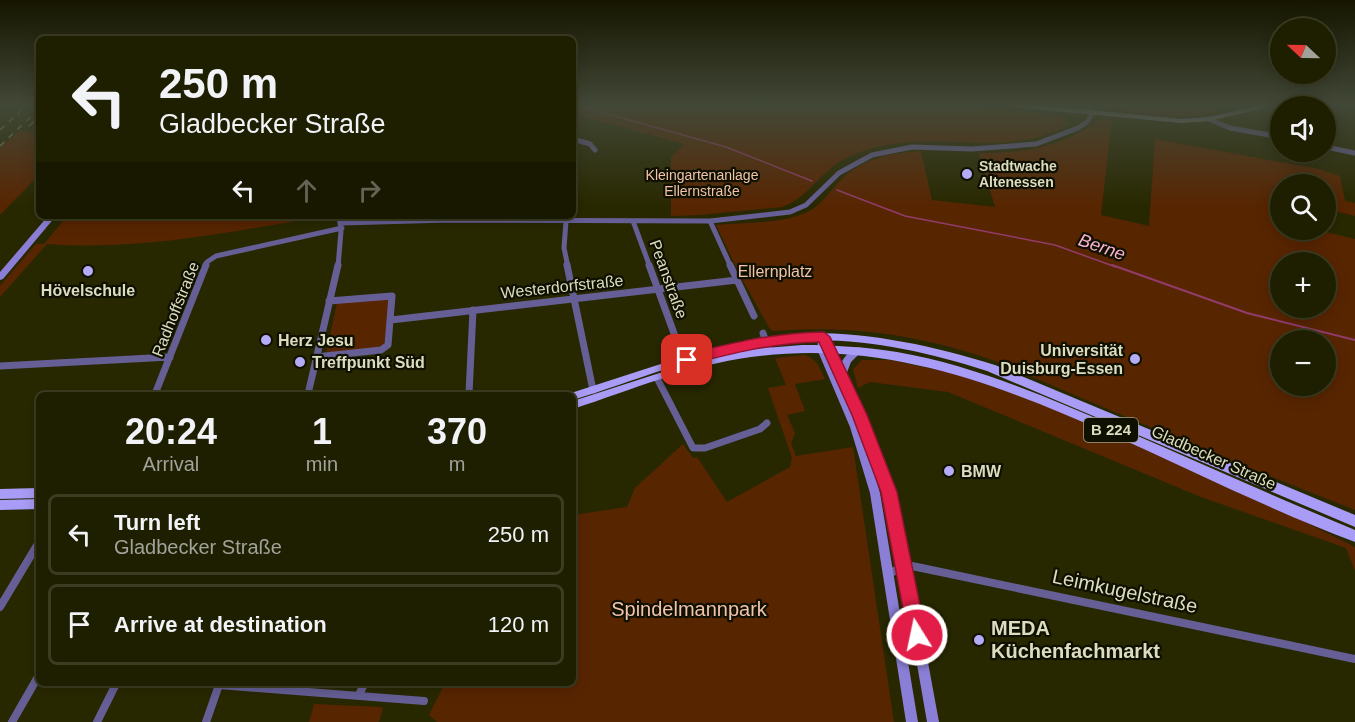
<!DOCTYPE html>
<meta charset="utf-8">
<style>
body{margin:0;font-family:Helvetica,sans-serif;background:#2b2b0f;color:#f1f3f6;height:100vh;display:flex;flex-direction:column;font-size:22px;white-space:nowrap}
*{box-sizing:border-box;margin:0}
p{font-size:20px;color:#a1a299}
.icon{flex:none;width:33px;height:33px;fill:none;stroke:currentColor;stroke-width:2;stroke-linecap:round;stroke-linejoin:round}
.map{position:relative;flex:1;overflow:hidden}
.side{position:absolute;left:36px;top:392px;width:540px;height:294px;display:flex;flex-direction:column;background:#1e1e00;border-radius:9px;box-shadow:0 3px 15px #0003,0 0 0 2px #3c3c22}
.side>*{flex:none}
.hud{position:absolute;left:36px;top:36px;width:540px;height:183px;border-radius:9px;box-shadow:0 3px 15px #0003,0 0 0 2px #3c3c22;background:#1e1e00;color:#f1f3f6;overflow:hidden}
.needle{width:39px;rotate:292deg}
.tools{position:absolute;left:1270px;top:18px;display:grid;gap:12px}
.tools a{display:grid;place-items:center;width:66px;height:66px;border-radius:50%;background:#1e1e00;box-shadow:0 3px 15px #0003,0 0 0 2px #3c3c22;font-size:30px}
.pin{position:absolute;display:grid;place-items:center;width:51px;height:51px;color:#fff;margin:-26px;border-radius:12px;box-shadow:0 3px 9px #0006}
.me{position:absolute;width:66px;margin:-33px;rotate:350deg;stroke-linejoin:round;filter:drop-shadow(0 0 4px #0008)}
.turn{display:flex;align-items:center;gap:21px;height:126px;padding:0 24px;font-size:27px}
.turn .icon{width:78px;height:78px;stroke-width:2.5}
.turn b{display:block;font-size:42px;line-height:51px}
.lanes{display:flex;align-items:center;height:57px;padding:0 24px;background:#0003;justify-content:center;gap:30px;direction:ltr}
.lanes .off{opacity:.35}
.eta{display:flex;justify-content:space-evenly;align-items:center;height:102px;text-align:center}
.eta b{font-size:36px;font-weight:700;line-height:42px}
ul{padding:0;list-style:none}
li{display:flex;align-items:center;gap:18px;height:81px;margin:0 12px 9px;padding:0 12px;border:3px solid #3c3c22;border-radius:9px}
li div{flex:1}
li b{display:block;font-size:22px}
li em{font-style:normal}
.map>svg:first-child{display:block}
</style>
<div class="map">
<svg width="1355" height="722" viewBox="0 0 1355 722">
<rect width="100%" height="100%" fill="#282800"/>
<path fill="#582501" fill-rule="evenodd" d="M573 105H962L1060 115 1070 124C1008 159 946 131 882 146 866 149 849 155 835 165 816 179 805 199 782 207L700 215 671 216V157L684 144 573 114Z
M1097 105H1214L1217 111C1197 123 1128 112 1103 109Z
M1102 118 1112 119 1101 215 1149 226 1155 139 1319 169 1340 176 1345 201 1355 203V216L1326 209V184H1281V230H1317L1355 239V510L1209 452 995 361C920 335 853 325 773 331L770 329 742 279 716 225C746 222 784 225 811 210 824 202 833 187 844 177 864 158 894 153 921 151L932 200 995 207 979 153C1025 154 1065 146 1102 118ZM1281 262H1326V308H1281ZM1281 340H1326V386H1281Z
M20 130 39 133V175L0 215V148Z
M67 216H323C232 232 140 251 47 244L0 297V286L36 244H44Z
M388 298 391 300 384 345 380 348 326 354 337 303Z
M805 355C817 359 820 369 825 379L795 384 805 411 787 415 795 433 791 443 796 456 853 447 894 722H437L429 715 445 683 573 682V515L627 507 635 488 683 444 693 458 697 457 727 502 790 467 792 458 768 388 786 385 775 358Z
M862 360H890L985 380 1203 471 1355 547V571L1346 548 1201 497 948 392 870 382 858 388 853 369Z
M314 704 380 707 383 708 379 722H309Z"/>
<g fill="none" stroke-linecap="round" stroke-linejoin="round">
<path stroke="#923c6b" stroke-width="1.5" d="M575 105 726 147 812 181
M837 190 905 216 1055 245 1116 267"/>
<path stroke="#923c6b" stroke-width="2" d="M1112 265 1247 313 1355 340"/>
<path stroke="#665f96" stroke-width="5" d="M1209 119 1230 128 1281 137
M573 139 590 144 595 150
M1326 147 1355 153
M566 221 564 248 568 267
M633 221 650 267
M710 221 731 267
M342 223 449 220 710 221 790 212 806 205 839 173 872 155 912 147 972 149 1036 144 1078 128 1087 122 1092 113 1090 105
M205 267 207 262 216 256 342 228
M338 267 341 231 339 216"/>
<path stroke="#665f96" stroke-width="7" d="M567 265 593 390
M649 265 679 347
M730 265 754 316
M391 320 737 280
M763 333 769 351
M316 357 381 350 388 345 392 296 329 301
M0 366 170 357
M657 378 693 448H705L760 429 767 423
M155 394 206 265
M308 394 338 265
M469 394 473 310"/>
<path stroke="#665f96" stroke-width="8" d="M889 574 905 565 917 567 1355 659
M0 607 39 542
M219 685 424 701
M359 695 365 682
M12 722 39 675
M97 722 117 682
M206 722 220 682"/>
<path fill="#8b7ed6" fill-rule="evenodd" d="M1009 105H1037L1182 119 1209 117 1261 105H1274L1209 121 1182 123 1012 107Z
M48 216H56L3 279 0 280V272Z
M824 334 827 335 841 364C844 356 851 349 859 347L863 350 851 362 846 375 865 415 894 492 904 532 939 722H927L894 532 884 492 861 430 880 493 918 722H906L870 493 850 427 817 349 818 342 821 339 820 337Z"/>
<path fill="#a89cf6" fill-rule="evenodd" d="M810 333C874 333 934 346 995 365L1355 515V527L987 371C913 347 836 332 757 345 694 356 634 381 573 400V394H568L704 350 757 338Z
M802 345C834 345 865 347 897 352 973 365 1046 397 1117 427 1196 461 1275 497 1355 530V542C1270 510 1189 469 1106 432 990 381 880 340 751 357 690 365 631 390 573 409V401L706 358 751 349Z
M39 488V498L0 499V489Z
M39 499V509L0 510V500Z"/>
<path stroke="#8e8e6d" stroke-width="1.5" d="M1006 105 1183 121 1210 120 1275 105
M29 126 39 117"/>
<path stroke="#8e8e6d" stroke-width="1.5" stroke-dasharray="6 6" stroke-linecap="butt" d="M0 130 27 105
M0 146 39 109"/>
</g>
<linearGradient id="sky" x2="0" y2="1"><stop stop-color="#161600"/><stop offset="0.51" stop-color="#424837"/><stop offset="1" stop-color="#424837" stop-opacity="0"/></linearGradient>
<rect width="1355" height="206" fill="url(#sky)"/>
<path fill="#e11d48" stroke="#92132f" stroke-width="1.5" d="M824 332 830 337 867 415 897 492 926 635 923 641 917 644 911 641 908 635 881 492 852 415 819 342C772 343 733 353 687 365L681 360 687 354C736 342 773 333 824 332Z"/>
<g fill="#b5acf8" stroke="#101000" stroke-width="2">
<circle cx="967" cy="174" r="6"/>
<circle cx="88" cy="271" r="6"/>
<circle cx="266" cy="340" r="6"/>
<circle cx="1135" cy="359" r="6"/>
<circle cx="300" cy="362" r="6"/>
<circle cx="949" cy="471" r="6"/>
<circle cx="979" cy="640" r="6"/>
</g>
<g text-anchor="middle" stroke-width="4.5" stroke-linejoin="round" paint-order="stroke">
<g font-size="14" font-weight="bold" fill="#dbdcc0" stroke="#101000" text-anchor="start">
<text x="979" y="171">Stadtwache<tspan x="979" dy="16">Altenessen</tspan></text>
</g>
<g font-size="14" fill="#f2c3aa" stroke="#101000">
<text x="702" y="180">Kleingartenanlage<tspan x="702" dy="16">Ellernstraße</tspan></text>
</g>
<rect fill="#101000" stroke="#9e9f86" stroke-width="1.5" x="1084" y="418" width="54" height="24" rx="4.5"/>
<g font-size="15" font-weight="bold" fill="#dbdcc0">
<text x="1111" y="435">B 224</text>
</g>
<g font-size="16" fill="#f2c3aa" stroke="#101000">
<text x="775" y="277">Ellernplatz</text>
</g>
<g font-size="16" fill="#dbdcc0" stroke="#101000">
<text transform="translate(669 279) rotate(70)" y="6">Peanstraße</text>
<text transform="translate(562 286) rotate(-6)" y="6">Westerdorfstraße</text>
<text transform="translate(175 309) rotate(-68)" y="6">Radhoffstraße</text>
<text transform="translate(1214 457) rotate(24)" y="6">Gladbecker Straße</text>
</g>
<g font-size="16" font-weight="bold" fill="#dbdcc0" stroke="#101000" text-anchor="start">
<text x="88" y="296" text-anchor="middle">Hövelschule</text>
<text x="278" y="346">Herz Jesu</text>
<text x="1123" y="356" text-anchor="end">Universität<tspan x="1123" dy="18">Duisburg-Essen</tspan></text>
<text x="312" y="368">Treffpunkt Süd</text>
<text x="961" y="477">BMW</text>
</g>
<g font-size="18" font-style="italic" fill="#fab1d4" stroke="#101000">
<text transform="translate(1102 247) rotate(19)" y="6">Berne</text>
</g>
<g font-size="20" fill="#dbdcc0" stroke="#101000">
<text transform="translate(1125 591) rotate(12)" y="7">Leimkugelstraße</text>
</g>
<g font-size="20" fill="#f2c3aa" stroke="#101000">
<text x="689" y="616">Spindelmannpark</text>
</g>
<g font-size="20" font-weight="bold" fill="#dbdcc0" stroke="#101000" text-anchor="start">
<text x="991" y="635">MEDA<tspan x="991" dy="23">Küchenfachmarkt</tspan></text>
</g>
</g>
</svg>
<div class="tools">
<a><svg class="needle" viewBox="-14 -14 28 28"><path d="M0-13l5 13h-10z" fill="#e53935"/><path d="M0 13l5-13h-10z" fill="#a1a299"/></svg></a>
<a><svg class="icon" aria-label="sound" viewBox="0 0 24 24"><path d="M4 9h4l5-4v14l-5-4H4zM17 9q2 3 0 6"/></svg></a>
<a><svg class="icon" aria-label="search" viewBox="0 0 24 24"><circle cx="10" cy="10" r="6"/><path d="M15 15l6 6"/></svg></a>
<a>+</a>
<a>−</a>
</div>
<div class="pin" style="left:687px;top:360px;background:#d93025"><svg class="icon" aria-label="arrive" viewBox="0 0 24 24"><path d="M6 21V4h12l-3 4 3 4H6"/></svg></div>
<svg class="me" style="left:917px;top:635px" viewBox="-20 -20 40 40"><circle r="17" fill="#e11d48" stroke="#fff" stroke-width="3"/><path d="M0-11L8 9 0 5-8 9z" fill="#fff"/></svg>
<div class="hud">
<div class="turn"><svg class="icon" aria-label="left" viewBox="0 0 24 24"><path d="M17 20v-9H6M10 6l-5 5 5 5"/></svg><div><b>250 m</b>Gladbecker Straße</div></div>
<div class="lanes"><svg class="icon" aria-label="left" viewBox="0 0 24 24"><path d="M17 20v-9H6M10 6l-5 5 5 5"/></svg><svg class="icon off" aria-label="ahead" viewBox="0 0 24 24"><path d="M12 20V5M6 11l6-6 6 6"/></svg><svg class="icon off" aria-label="right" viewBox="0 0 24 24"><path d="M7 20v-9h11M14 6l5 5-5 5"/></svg></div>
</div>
<section class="side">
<div class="eta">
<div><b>20:24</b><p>Arrival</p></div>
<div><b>1</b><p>min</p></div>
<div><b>370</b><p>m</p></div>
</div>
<ul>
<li><svg class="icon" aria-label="left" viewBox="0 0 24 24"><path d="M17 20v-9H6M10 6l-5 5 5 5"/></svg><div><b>Turn left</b><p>Gladbecker Straße</p></div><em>250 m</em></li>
<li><svg class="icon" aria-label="arrive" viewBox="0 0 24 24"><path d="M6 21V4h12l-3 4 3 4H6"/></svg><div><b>Arrive at destination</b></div><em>120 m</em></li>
</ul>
</section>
</div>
